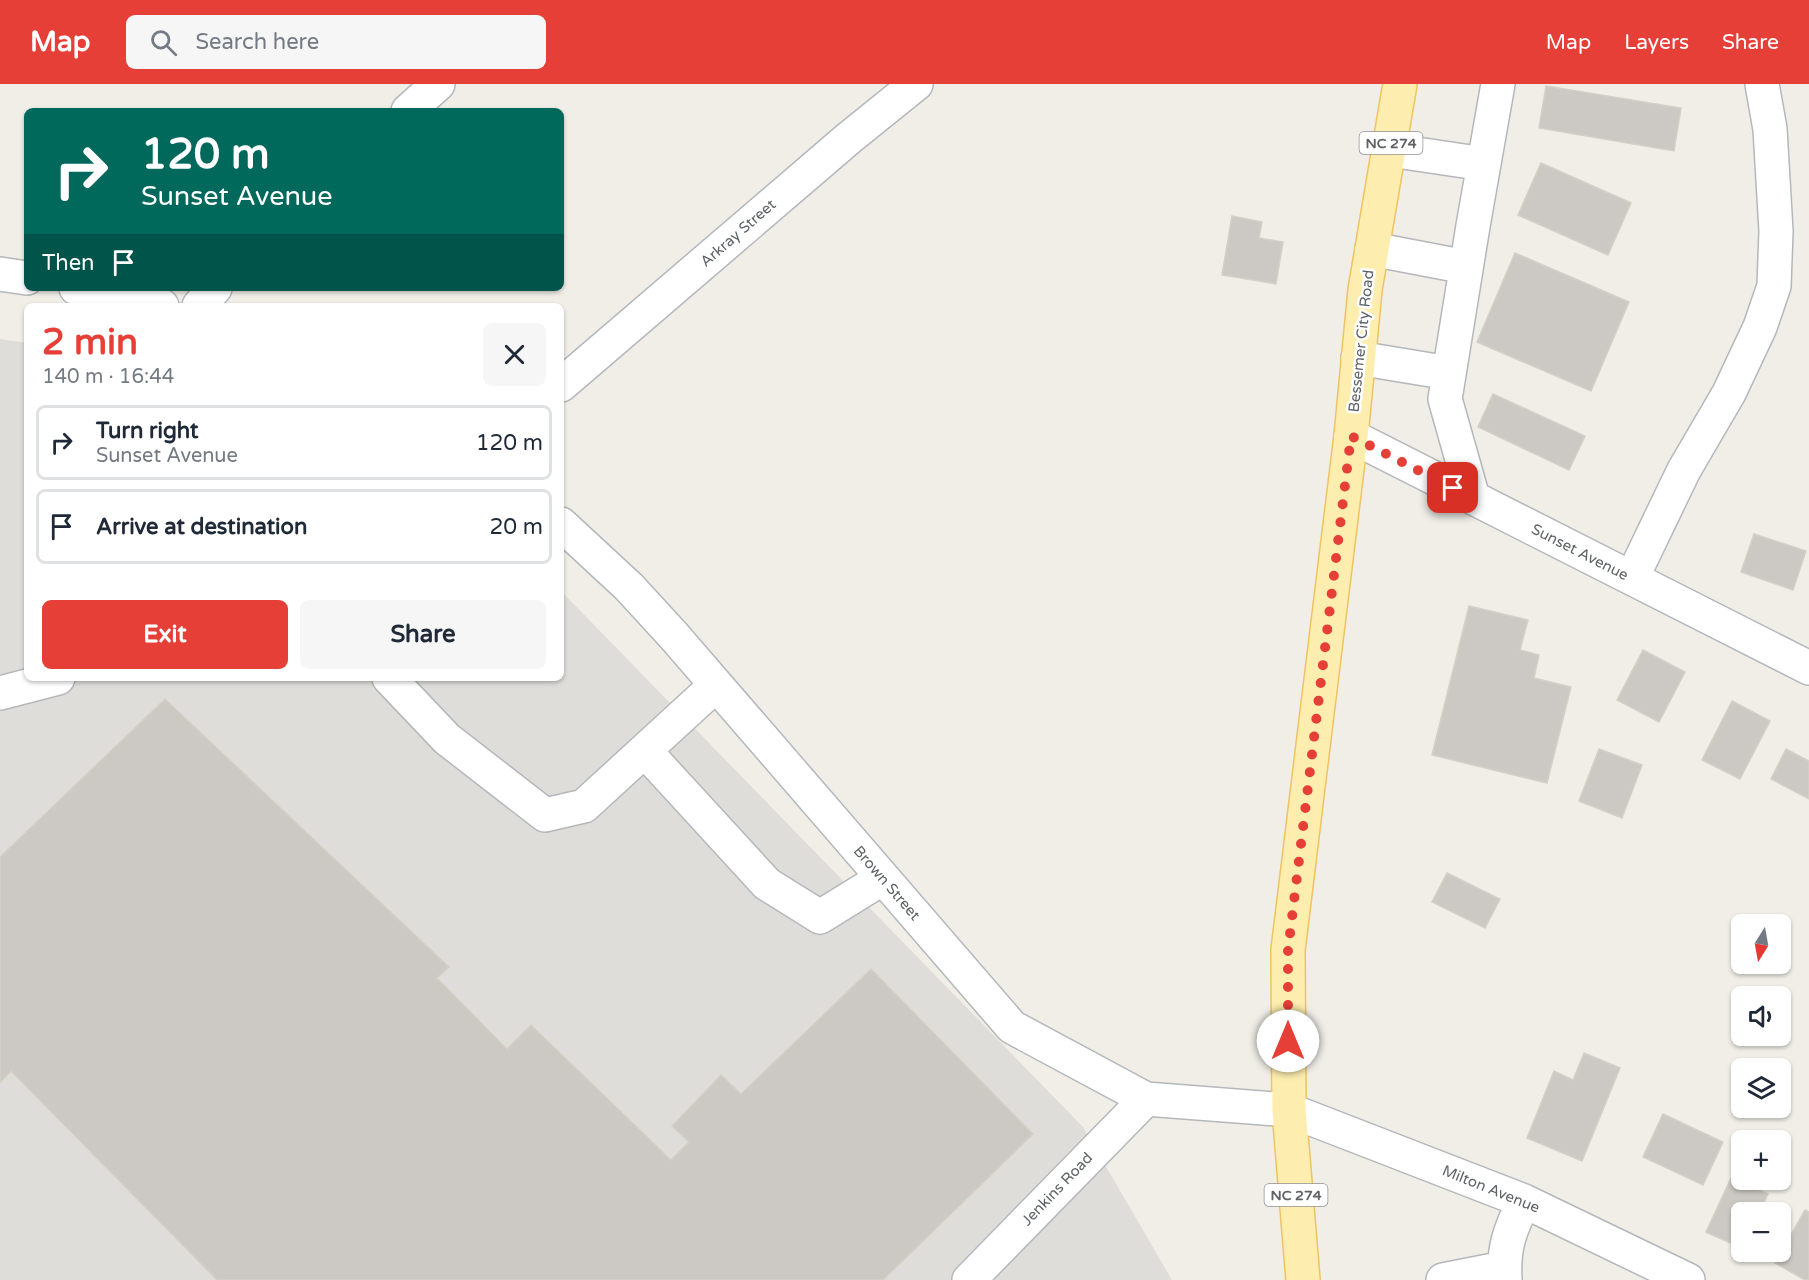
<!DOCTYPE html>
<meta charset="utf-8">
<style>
body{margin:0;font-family:"Varela Round",sans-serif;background:#f6f6f7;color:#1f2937;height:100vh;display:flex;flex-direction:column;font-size:22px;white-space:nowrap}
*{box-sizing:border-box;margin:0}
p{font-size:20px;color:#747a83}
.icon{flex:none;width:33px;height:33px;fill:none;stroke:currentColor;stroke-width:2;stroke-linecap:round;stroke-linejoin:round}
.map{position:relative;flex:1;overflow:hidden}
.details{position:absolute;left:24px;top:219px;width:540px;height:378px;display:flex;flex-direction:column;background:#fff;border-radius:9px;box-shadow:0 2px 4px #0004}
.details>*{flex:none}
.top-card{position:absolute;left:24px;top:24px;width:540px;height:183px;border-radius:9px;box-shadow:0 2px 4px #0004;background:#00695c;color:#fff;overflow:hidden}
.needle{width:39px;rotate:191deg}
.tools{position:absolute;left:1731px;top:830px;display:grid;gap:12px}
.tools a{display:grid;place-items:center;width:60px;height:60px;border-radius:9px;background:#fff;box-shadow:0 2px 4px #0004;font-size:30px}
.pin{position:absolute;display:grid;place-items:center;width:51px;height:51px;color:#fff;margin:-26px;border-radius:12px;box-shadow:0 3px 9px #0006}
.me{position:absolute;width:66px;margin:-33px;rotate:0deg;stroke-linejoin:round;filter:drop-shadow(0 0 4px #0008)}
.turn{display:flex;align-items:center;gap:21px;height:126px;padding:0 18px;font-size:27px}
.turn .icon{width:78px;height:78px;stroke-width:2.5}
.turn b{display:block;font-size:42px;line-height:51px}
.then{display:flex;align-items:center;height:57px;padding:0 18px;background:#0003;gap:12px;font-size:22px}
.round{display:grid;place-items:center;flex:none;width:63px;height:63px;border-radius:9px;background:#f6f6f7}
.overview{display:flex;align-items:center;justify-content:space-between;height:102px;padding:0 18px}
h1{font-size:36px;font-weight:700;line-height:45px;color:#e63f37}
.action{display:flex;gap:12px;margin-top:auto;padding:12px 18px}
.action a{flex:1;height:69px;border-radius:9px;background:#e63f37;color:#fff;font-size:24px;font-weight:700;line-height:69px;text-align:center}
.action a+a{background:#f6f6f7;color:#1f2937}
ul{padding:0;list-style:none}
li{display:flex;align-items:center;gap:18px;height:75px;margin:0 12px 9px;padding:0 6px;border:3px solid #e0e1e3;border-radius:9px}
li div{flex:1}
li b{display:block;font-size:22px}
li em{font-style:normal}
header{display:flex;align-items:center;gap:36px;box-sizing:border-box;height:84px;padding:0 30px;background:#e63f37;color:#fff}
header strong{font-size:28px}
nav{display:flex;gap:33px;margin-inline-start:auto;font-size:21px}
.search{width:420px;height:54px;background:#f6f6f7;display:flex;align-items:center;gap:15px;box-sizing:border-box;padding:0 21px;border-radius:9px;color:#747a83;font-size:22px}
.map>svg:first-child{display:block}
</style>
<header>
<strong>Map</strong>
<div class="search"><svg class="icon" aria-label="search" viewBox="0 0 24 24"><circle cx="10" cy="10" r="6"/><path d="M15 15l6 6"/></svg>Search here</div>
<nav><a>Map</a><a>Layers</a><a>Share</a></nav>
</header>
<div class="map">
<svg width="1809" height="1196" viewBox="0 0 1809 1196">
<rect width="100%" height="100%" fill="#f0eee7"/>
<path fill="#dfddd9" d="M0 255 27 259V594H561V507L1083 1043 1172 1196H0Z"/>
<path fill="#ccc9c4" stroke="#d5d0c6" stroke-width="1.5" d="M1546 2 1681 24 1674 67 1539 44Z
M1541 79 1631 119 1608 171 1518 131Z
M1232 132 1262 138 1259 154 1283 158 1276 200 1222 191Z
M1515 169 1629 218 1591 307 1477 258Z
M1493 310 1585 352 1569 386 1478 343Z
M1754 450 1806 467 1793 506 1741 488Z
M1469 522 1528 536 1520 566 1539 571 1534 594 1571 603 1547 699 1432 671Z
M1643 566 1685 588 1659 638 1617 616Z
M165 615 449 883 437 894 507 965 531 941 671 1076 689 1058 672 1042 721 991 741 1010 871 885 1033 1050 883 1196H217L11 987 0 999V773Z
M1732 617 1770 637 1740 695 1702 676Z
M1599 665 1642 681 1622 734 1579 717Z
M1786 665 1809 677V715L1771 695Z
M1447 789 1500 815 1485 844 1432 818Z
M1584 969 1620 984 1582 1077 1527 1054 1554 987 1573 996Z
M1663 1030 1723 1058 1703 1101 1643 1073Z
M1731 1094 1768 1110 1760 1128H1742V1164L1706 1148Z
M1805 1126 1809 1128V1196H1805L1775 1179Z"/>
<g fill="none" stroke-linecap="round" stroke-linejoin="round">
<g stroke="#b4b8bb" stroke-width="36">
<path id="minor" d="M408 27 438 0
M1390 66 1484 80
M1372 165 1466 183
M0 190 27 194
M76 204 162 222
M199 222 215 204
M1358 274 1449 289
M561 301 849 54 916 0
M1351 352 1809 584
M1473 414 1445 315 1473 142 1498 0
M561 440 629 503 674 552 1012 943 1146 1015 1289 1026 1524 1117 1688 1196
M1632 494 1684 386 1729 309 1760 243 1774 202 1776 147 1770 45 1762 0
M389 594 447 655 545 731 584 722 716 601
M0 609 58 594
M645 667 767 800 820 833 883 794
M969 1196 1146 1015
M1443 1196 1504 1184
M1505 1196C1503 1163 1510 1146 1524 1117"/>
</g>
<g stroke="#efc362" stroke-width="36">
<path id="major" d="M1303 1196 1289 1026 1288 866 1351 352 1365 206 1400 0"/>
</g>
<use href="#minor" stroke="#fff" stroke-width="33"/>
<use href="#major" stroke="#fdeeaf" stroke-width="33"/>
</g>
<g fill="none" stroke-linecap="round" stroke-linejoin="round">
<path stroke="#e63f37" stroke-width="10" stroke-dasharray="0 18" d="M1288 957V866L1351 352 1453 404"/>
</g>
<g text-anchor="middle" stroke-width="5" stroke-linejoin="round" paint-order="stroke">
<g fill="#fff" stroke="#8f9295" stroke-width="1.5">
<rect x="1359.5" y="48" width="63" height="22" rx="4.5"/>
<rect x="1264.5" y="1100" width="63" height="22" rx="4.5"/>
</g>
<g font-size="14" font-weight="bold" fill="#5f6367">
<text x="1391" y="64">NC 274</text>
<text x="1296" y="1116">NC 274</text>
</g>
<g font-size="15" fill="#5f6367" stroke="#fff">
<text transform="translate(738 149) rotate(-41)" y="5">Arkray Street</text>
<text transform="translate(1361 257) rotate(-84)" y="5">Bessemer City Road</text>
<text transform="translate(1580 468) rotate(27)" y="5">Sunset Avenue</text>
<text transform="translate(887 799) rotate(49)" y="5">Brown Street</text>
<text transform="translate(1057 1105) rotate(-46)" y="5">Jenkins Road</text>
<text transform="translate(1491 1105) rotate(22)" y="5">Milton Avenue</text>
</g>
</g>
</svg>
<div class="tools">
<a><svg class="needle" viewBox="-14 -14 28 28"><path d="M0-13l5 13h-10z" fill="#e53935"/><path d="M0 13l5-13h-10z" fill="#747a83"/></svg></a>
<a><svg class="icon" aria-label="sound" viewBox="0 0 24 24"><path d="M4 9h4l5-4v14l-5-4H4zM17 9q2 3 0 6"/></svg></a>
<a><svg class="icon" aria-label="layers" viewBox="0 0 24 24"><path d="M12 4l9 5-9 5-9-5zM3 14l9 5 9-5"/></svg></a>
<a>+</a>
<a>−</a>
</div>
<div class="pin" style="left:1453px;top:404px;background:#d93025"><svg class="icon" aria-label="arrive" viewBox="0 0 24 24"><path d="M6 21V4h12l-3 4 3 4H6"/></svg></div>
<svg class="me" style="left:1288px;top:957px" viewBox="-20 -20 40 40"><circle r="19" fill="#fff"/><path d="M0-13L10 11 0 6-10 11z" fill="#e63f37"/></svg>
<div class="top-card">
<div class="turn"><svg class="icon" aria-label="right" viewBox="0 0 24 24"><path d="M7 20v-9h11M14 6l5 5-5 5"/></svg><div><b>120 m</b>Sunset Avenue</div></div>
<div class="then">Then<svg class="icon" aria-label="arrive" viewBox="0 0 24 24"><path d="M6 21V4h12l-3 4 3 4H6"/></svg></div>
</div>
<section class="details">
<div class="overview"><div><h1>2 min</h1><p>140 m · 16:44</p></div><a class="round"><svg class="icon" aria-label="close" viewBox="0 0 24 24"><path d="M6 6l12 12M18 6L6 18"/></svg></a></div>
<ul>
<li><svg class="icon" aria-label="right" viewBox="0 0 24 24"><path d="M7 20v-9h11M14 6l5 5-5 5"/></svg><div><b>Turn right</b><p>Sunset Avenue</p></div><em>120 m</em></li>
<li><svg class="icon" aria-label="arrive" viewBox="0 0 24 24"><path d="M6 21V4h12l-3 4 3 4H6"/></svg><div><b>Arrive at destination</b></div><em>20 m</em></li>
</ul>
<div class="action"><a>Exit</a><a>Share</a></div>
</section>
</div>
